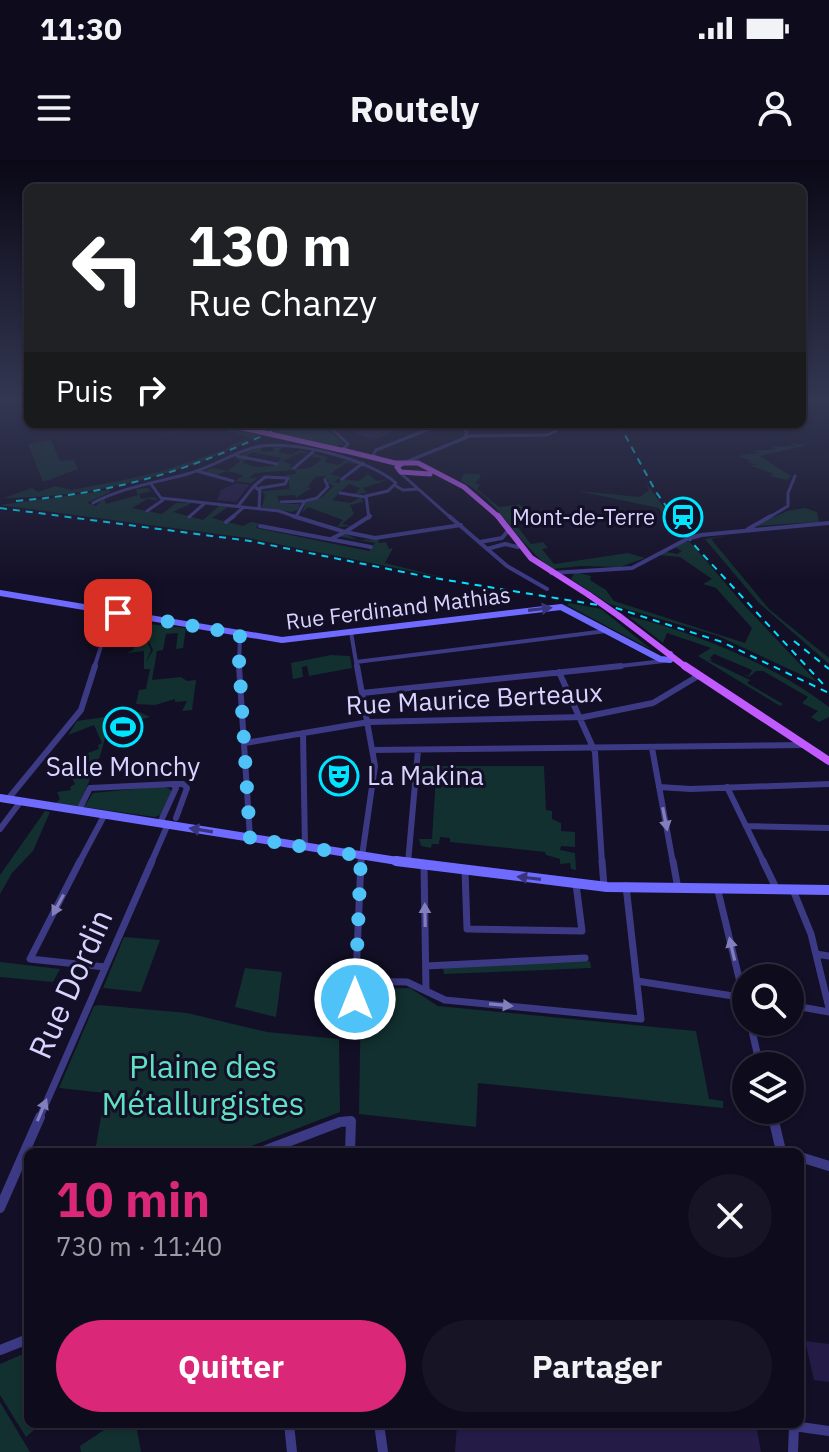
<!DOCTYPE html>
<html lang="fr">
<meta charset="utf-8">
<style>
body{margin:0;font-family:"IBM Plex Sans",sans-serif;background:#171425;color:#f1f3f6;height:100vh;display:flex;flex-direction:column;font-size:30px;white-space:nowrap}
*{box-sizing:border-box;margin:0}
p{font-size:26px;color:#9b9ba3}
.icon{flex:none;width:44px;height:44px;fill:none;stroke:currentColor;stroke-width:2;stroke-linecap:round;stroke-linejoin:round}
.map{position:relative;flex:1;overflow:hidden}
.panel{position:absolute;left:24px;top:988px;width:780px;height:280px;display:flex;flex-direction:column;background:#0e0b1c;border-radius:12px;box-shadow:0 2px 6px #0004,0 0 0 2px #2e2b3b}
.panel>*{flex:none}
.banner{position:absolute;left:24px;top:24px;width:782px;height:244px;border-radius:12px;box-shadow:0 2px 6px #0004,0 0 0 2px #2e2b3b;background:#202124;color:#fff;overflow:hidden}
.fabs{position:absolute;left:732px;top:804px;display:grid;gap:16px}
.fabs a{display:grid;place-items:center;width:72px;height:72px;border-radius:50%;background:#0e0b1c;box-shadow:0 2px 6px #0004,0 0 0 2px #2e2b3b;font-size:40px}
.pin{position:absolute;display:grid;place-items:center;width:68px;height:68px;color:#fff;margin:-34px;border-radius:16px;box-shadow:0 4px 12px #0006}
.me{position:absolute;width:88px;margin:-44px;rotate:0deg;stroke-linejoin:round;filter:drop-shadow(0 0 6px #0008)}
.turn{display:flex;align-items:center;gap:28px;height:168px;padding:0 32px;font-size:36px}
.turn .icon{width:104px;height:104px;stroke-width:2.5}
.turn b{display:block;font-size:56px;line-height:68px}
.then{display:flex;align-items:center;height:76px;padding:0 32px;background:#0003;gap:16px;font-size:30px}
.round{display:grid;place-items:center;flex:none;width:84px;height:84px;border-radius:42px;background:#171425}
.head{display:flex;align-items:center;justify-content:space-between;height:136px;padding:0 32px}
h1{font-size:48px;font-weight:700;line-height:60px;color:#db2777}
.cta{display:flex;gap:16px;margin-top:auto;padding:16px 32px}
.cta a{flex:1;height:92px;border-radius:48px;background:#db2777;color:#fff;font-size:32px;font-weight:700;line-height:92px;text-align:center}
.cta a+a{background:#171425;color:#f1f3f6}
.status{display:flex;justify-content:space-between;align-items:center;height:56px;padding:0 40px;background:#0e0b1c;direction:ltr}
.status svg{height:22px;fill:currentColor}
header{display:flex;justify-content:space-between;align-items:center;height:104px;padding:0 32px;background:#0e0b1c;font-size:36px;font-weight:700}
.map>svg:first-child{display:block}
</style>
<div class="status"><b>11:30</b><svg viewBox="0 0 49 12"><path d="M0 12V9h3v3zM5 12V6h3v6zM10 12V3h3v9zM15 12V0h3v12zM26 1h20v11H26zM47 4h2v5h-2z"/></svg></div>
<header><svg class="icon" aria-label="menu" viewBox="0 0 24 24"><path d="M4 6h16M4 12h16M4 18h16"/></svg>Routely<svg class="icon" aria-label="person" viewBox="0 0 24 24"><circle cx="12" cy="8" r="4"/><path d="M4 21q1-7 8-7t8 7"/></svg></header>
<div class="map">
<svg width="829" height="1292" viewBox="0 0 829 1292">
<rect width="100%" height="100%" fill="#130f26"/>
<path fill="#12302f" d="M193 264H208L260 275C240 284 219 295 198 303 138 324 68 338 4 338L32 328 38 332 56 326 71 330 124 320 162 311 225 290 231 285 252 278 214 267 182 270 158 278Z
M288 266 326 267 344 284 336 286 274 273Z
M51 280 60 301 74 300 78 309 43 322 28 284Z
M789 283 807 285 760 296 791 316 787 320 769 316 774 314 749 305H758L747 302 751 301 737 296 760 293 752 291 777 289 770 287 795 286Z
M273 286 283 287 278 292 292 295 299 290 310 293H299L283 301 293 305 303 301 289 306C304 312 312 308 322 299L311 296 315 294 328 297 324 302 339 305 345 300 359 304 346 303 330 314 341 317 334 322 339 323 340 319 359 321 368 314 377 321 390 319 363 328 367 333 355 334 360 328 349 324 332 340 350 343 361 337 363 342 350 345 354 354 342 364 352 366 337 367 343 360 308 347 302 353 306 343 322 337 334 326 327 323 329 320 323 319 325 316 315 317 308 327 311 328 296 338 295 335 277 336 280 344H300L298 350 292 352 262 347 265 335 262 331 289 329V317L286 315 296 314 295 310 255 313 249 318H258L251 323 235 321 243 316C235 313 228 308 217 315L204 312 212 308 227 311 241 301 235 297 247 299 242 303 257 307 274 306 281 298 252 292 246 297 241 295 260 287 262 292 274 291Z
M464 314H479L481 316 475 323 480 325 477 329 499 347 518 345 517 343 529 352 526 358 513 361 531 384 543 382 548 388 542 389 554 404 628 393 645 398 620 407 581 406 553 409C516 385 503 342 461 321Z
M646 323 685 376 676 374 659 348 578 331 640 337 649 330Z
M148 328 151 331 139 334 141 339 154 337 159 340 147 339 132 348 162 354 176 343H192L173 352 203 360 219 346 241 348 228 347 212 358 243 366 251 362 259 363 256 368 369 391 375 383 338 376 344 373 358 380 379 379 378 383 386 382 389 389 393 388 385 403 445 418 248 378 0 345 109 330 110 332 87 343 96 346 104 338 106 344 138 335 136 329Z
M805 348 817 352 819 362 756 366 787 351Z
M729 375 711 379 769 449 829 498V504L758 442 705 379Z
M689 381 744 445 817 522 718 476 609 444 571 419 575 412 591 416 590 420 606 430 614 441 745 483 752 468 716 428 703 424 712 419 680 397 658 395 662 391 677 394 682 391 673 386Z
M569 443 601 449 652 490 567 445Z
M628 456C694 472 775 505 829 547V557L819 562 811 557 818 551 802 543 808 537 763 511H756L749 517 743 514 749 516 752 510 714 494 710 498 713 501 708 500 750 520 747 523 783 544 780 546 698 496 711 488 667 473 663 483Z
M142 464H146L142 472 151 490 146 502 153 490 144 472 149 464 186 468 183 488 176 489 178 473 166 474 163 490 157 491 152 520 181 517 187 521 196 520 192 550 182 551 187 541 175 542V539L155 545 136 544 139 530 146 529 150 509H144V491L127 493 133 490 135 482 142 481 137 478Z
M331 495 350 496 352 508 309 516 307 506 302 507 303 517 293 519 291 503Z
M139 552 150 557 135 561 136 558 117 559 110 577 105 578 100 596 78 647 56 643 60 639 57 632 71 630 70 627 75 624 72 618 89 604 85 594 99 589 98 585 102 583 94 565 68 575 77 561Z
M422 606H544L546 650 552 651V659L561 663V671L575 672V687L561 686 560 690 575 693 576 710 571 709 570 703 560 704V699L546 695 545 692 450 682V678L440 677 439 684H432L431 688 421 686 419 679H432L436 616 421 615Z
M165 626 172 631 161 655 155 657 84 647 93 633Z
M45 651 50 652 33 691 12 713 0 734V715Z
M124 777 160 780 141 832 103 828Z
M590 801 591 808 444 814 443 807Z
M0 802 60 809 53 822 0 817Z
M245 808 282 812 276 857 235 847Z
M410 828 438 846 696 871 709 939 723 941V948L478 923 476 967 359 954 361 829Z
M99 845 187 853 267 872 339 879 340 952 236 992H95L105 933 59 928 94 846Z
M28 1192V1264H34V1270L26 1277 0 1235V1204Z
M0 1242 30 1292H0Z
M113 1264H136L141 1292H81L80 1286Z"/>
<path fill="#241b47" d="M376 264 394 271 374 280 357 274 358 270Z
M237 323 249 325 236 342 217 340 221 330Z
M136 557 128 582H108L117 559Z
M334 602H347L346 606H350L345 628 331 624Z
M805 1181 829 1184V1222L814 1220Z
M457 1264H756L761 1292H455Z"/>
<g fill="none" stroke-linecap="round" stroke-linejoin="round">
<path stroke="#3d3a85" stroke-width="3" d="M327 264 348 284 342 290
M438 266H461L467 272 465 276
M237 296 277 304
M379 298 373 295 376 290 442 264
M406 302 470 276 547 275 556 271V264
M294 308 313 292
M197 311 233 321
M398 311 451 358
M342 319 363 303
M151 324 161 338 279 351 299 358
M396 326 403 330 418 329
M259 330 254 326 265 317 288 318 285 324 260 328 259 348
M340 333 365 337
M281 342 305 341
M93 343C123 327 155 323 187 314 211 308 232 293 256 287 291 279 369 299 396 323L388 331 366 336 369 358
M238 346 254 326
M147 351 163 340
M297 355 305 341 317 338 328 327 325 320
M189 357 205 343
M231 358 244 347
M768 358 788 346V333L795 316"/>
<path stroke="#3d3a85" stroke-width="4" d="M293 356 345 372 370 356
M449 356 507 406 547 429
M226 362 234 356
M260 366 371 387
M748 369 771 356
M701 375 829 363
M331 379 345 372 375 378 461 365
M480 382 502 378 507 372
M487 389 505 384 518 387
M551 413 632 408 687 379
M351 472 357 508
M356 502 606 471
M94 508 106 471 118 453
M239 508 240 474
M602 508 664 501"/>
<path stroke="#3d3a85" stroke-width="6" d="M239 506 250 678
M357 506 375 606 361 703
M559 512 595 592 602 703
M362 533 621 506
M303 573 305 687
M245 583 369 562 584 557 653 543 698 516
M652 588 673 703
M372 590 804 585
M173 624H183L187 628 176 658
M659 627 691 629 829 624
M727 627 764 703
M8 639 81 550 95 506
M79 650 90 628 173 624 176 628 160 663
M746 666 829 668
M0 669 21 641
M79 703 105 654
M151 703 168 664
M408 703 418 590"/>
<path stroke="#3d3a85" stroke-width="7" d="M80 701 30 799 105 807
M602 701 604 726
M673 701 678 729
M763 701 776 728
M424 705 426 830
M465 710 467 769 582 771 576 724
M793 730 811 774 829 848
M718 731 746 847
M816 794 829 796
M426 806 585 798
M354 821 407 822 445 840 641 859 626 726
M637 821 746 838
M355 839 361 701
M790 845 829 852
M750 862 760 906
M771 950 773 959
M39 959 152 701"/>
<path stroke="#3d3a85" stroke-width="10" d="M773 957 781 991 784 992
M261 992 340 962 351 961 350 992
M800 997 829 1006
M0 1048 40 957
M0 1190 28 1179
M289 1264 292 1292
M379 1264 383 1292
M793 1292 794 1266 829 1271"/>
<path stroke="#6f6bff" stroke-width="6" d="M0 433 282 480 561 447 660 499 670 500V494"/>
<path stroke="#6f6bff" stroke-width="8" d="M0 638 410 703"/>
<path stroke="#6f6bff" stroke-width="10" d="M396 701 607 727 829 730"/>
<path stroke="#c25bff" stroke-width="5" d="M221 264 261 272
M274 275 345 291
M342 290 395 303H418L464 327 500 358
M403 303 397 307 401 312 430 314"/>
<path stroke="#c25bff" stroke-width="6" d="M498 356 531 398 589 435
M619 456 687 508"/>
<path stroke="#c25bff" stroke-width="8" d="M685 506 829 601"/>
<path stroke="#00e5ff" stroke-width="2" stroke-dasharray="7 6" stroke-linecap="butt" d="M619 264 656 332 695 386 823 524
M16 341C121 332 193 310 287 264
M0 348 250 381 428 417 616 448 722 482 829 533
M794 481 829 509"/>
<path stroke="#3d3a85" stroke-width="4" d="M687 379 701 375"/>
<path stroke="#c25bff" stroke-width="5" d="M261 272 274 275"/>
<path stroke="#c25bff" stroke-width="6" d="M589 435 619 456"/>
</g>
<defs><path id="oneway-solid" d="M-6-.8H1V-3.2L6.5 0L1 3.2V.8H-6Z" transform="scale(2)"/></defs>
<g fill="#38347d">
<use href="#oneway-solid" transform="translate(540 449) rotate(-7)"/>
<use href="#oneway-solid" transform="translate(201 670) rotate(-171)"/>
<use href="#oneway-solid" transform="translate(529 718) rotate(-173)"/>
</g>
<g fill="#837fbc">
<use href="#oneway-solid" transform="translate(665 659) rotate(79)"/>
<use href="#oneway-solid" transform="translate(58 745) rotate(118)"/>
<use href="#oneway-solid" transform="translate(425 755) rotate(-91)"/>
<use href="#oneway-solid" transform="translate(732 789) rotate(-103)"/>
<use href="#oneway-solid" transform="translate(501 845) rotate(5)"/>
<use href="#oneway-solid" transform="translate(42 950) rotate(-67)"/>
</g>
<linearGradient id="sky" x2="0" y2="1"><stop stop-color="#0a0815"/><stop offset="0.57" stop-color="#333752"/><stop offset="1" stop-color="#333752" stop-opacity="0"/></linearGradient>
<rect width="829" height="422" fill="url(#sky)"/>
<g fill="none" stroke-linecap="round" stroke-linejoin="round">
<path stroke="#4fc3f7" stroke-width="14" stroke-dasharray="0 25.2" d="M118 453 240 474 239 500 250 678 361 696 355 839"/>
</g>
<defs>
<g id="station-ring" transform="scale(2)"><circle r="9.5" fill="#130f26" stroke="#00e5ff" stroke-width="1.5"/><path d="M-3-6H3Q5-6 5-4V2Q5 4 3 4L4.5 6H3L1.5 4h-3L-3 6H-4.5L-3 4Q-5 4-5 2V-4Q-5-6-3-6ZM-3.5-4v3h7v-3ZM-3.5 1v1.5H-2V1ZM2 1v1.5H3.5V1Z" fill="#00e5ff"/></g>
<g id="stadium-ring" transform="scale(2)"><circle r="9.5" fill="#130f26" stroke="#00e5ff" stroke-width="1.5"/><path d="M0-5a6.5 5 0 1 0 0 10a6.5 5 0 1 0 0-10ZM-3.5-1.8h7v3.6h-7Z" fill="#00e5ff"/></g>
<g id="theatre-ring" transform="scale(2)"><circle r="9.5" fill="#130f26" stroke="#00e5ff" stroke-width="1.5"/><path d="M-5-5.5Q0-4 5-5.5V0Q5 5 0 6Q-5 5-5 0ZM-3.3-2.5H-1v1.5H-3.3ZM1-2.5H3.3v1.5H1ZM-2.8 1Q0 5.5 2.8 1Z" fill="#00e5ff"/></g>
</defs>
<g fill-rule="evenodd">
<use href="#station-ring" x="683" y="357"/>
<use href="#stadium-ring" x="123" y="567"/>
<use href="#theatre-ring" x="339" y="616"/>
</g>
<g text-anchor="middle" stroke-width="6" stroke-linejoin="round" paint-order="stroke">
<g font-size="22" fill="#d9d4ff" stroke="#130f26" text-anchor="end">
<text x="655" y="365">Mont-de-Terre</text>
</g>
<g font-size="22" fill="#d9d4ff" stroke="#130f26">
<text transform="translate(398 448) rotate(-7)" y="8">Rue Ferdinand Mathias</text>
</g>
<g font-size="26" fill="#d9d4ff" stroke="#130f26">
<text transform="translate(474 539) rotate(-3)" y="9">Rue Maurice Berteaux</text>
</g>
<g font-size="26" fill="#d9d4ff" stroke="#130f26">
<text x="123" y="616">Salle Monchy</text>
<text x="367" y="625" text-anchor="start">La Makina</text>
</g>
<g font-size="32" fill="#d9d4ff" stroke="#130f26">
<text transform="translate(71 824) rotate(-66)" y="11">Rue Dordin</text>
</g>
<g font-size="32" fill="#5fe0c0" stroke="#130f26">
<text x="203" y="918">Plaine des<tspan x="203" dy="37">Métallurgistes</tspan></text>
</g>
</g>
</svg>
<div class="fabs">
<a><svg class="icon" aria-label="search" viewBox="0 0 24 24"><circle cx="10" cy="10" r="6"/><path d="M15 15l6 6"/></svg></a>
<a><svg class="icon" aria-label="layers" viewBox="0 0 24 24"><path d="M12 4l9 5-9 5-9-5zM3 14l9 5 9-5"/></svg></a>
</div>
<div class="pin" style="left:118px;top:453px;background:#d93025"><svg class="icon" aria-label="arrive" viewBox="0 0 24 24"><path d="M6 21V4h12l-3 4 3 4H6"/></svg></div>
<svg class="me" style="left:355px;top:839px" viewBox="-20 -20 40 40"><circle r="17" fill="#4fc3f7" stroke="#fff" stroke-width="3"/><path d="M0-11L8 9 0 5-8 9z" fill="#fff"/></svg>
<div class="banner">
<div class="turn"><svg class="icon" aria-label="left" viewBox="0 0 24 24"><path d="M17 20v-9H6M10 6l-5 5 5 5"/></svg><div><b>130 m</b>Rue Chanzy</div></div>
<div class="then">Puis<svg class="icon" aria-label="right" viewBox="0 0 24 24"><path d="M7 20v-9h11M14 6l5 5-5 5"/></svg></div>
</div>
<section class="panel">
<div class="head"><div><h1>10 min</h1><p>730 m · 11:40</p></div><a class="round"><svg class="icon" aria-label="close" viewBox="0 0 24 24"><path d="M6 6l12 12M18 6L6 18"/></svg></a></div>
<div class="cta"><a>Quitter</a><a>Partager</a></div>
</section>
</div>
